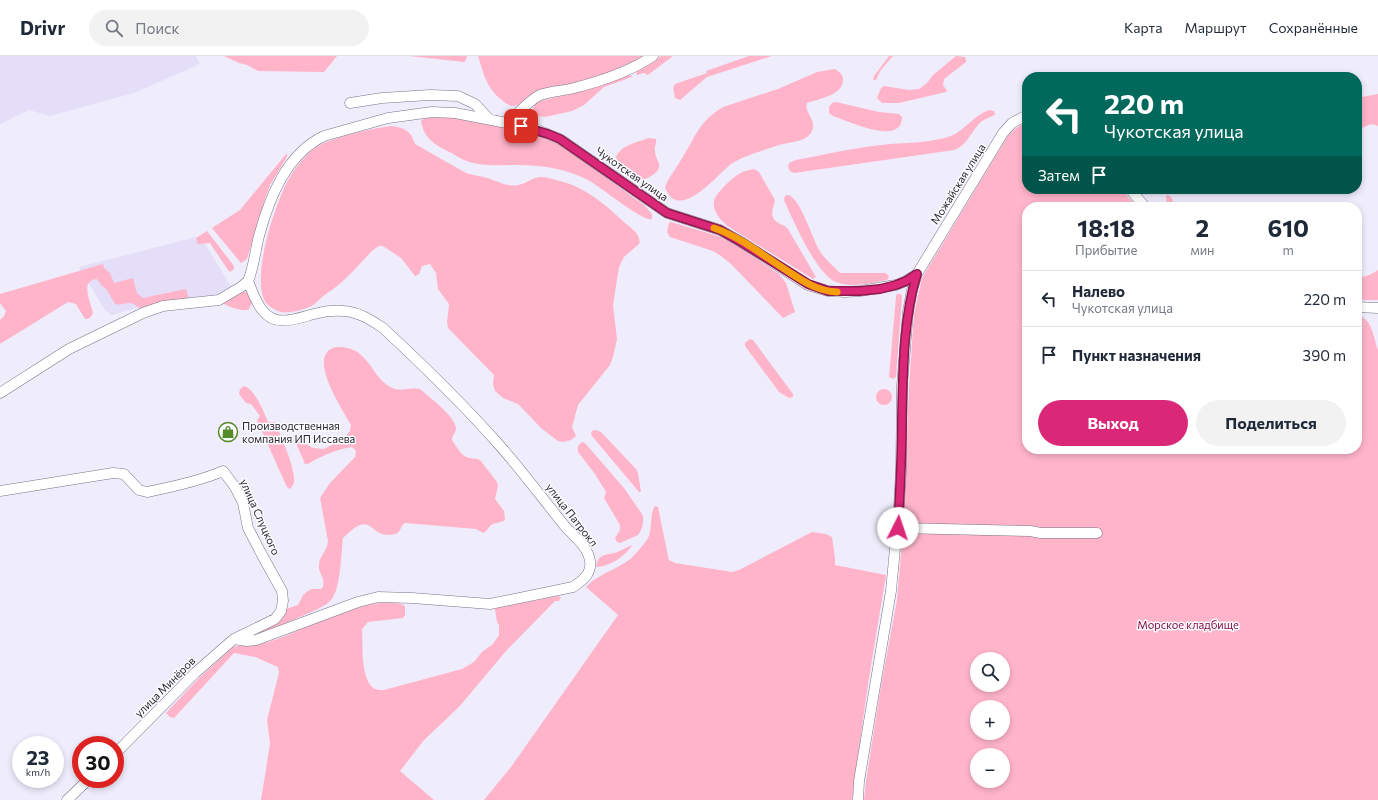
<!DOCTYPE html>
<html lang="ru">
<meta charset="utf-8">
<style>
body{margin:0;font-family:Commissioner,sans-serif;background:#f2f2f3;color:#1f2937;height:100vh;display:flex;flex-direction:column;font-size:15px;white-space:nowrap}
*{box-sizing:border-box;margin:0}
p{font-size:13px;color:#747a83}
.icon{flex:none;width:22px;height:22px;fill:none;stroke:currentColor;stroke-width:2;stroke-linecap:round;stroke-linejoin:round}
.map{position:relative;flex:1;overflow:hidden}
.drawer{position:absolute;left:1022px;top:146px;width:340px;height:252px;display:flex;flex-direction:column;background:#fff;border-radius:16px;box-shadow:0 2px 6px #0003}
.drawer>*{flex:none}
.top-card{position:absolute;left:1022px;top:16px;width:340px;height:122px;border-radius:16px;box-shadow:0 2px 6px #0003;background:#00695c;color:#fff;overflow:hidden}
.fabs{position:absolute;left:970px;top:596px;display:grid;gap:8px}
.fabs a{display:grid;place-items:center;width:40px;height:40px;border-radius:50%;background:#fff;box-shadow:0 2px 6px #0003;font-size:20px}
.speed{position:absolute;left:12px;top:680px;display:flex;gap:8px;font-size:20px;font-weight:700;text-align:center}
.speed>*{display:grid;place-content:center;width:52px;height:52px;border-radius:50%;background:#fff;box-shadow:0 2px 6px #0003;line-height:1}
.speed small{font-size:10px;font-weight:400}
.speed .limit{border:6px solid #d22;background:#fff;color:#111}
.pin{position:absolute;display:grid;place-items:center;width:34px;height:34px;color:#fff;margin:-17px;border-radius:8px;box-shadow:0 2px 6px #0006}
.me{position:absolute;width:44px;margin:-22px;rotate:4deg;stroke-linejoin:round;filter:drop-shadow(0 0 3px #0008)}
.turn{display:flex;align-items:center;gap:14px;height:84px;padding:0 16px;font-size:18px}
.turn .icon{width:52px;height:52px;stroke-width:2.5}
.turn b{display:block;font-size:28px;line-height:34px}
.then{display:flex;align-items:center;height:38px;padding:0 16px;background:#0003;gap:8px;font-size:15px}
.eta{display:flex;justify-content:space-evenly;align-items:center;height:68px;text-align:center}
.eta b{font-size:24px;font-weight:700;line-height:28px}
.button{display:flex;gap:8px;margin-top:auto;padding:8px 16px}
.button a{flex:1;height:46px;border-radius:24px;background:#db2777;color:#fff;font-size:16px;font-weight:700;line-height:46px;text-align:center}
.button a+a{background:#f2f2f3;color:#1f2937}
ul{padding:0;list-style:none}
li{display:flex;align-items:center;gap:12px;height:56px;padding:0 16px;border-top:1px solid #e0e1e3}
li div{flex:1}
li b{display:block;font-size:15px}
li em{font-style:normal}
header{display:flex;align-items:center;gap:24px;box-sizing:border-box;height:56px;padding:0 20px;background:#fff;border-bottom:1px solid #e0e1e3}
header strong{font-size:19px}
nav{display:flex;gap:22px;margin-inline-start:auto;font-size:14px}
.search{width:280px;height:36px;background:#f2f2f3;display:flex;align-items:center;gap:10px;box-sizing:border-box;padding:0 14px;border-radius:22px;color:#747a83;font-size:15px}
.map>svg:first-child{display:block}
</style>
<header>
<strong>Drivr</strong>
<div class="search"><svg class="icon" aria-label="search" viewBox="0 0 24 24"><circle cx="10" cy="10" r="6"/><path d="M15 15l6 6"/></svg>Поиск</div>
<nav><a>Карта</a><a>Маршрут</a><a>Сохранённые</a></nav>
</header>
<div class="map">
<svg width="1378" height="744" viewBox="0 0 1378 744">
<rect width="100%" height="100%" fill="#efecfc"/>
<path fill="#e4def9" d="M0 0H196L200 8 134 37 50 60 29 54 0 68Z
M200 180 232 232 222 238 200 243 149 248 112 259 105 254 79 211Z"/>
<path fill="#ffb4ca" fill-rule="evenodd" d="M224 0H337L324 16 258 15 247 9 239 7Z
M409 0H467L466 4 464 6Z
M478 0H646C622 12 598 21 572 29 560 32 546 34 534 38 527 41 521 50 513 50 509 50 505 47 502 44 486 32 484 18 478 0Z
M661 0H673L648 19 644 17 637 19 636 18 637 15Z
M749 0H772L707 21 680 44 675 42 673 32 675 28 707 17 706 15Z
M889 0H893L880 15 876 24H874L873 23 874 20Z
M956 0 965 1 966 4V6L944 23 943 29 947 35 946 36 899 47H882L877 42 881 32 884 30 909 34 919 33 927 27 933 19Z
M835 13C839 16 843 18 843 23 844 39 818 43 807 47 803 56 820 66 810 78 804 86 789 86 779 89 767 93 754 97 742 102 738 104 734 106 731 108 717 119 678 168 665 131 669 121 676 113 681 104 695 82 699 65 723 51L778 33 817 16Z
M630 19 632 20V21L604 31 584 49 572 55 545 61 538 60 533 53 535 48 540 45 574 37Z
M1378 38V70C1370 66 1363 71 1357 76V42Z
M836 46 879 56 899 58 902 61C902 91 848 65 833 60L829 57V51L832 47Z
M989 54 994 55 995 59C989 61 982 64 978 69 970 78 966 90 954 94L794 117 790 115 788 111 789 107 796 104C824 99 852 92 881 89 904 86 929 88 951 80 965 74 973 60 989 54Z
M426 61H456L507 72 546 83 558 88 576 100 644 149 652 158V163C642 166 599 129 586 123 577 119 567 115 557 113 544 110 531 109 518 109 501 109 480 111 464 104 459 102 451 96 445 94 431 86 424 81 421 65Z
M1027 66V133H1121L1137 151H1027V393H1357V259C1373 263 1373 281 1378 294V744H864L866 725 881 630 897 544 903 475 909 331 914 258 922 222 1007 81 1016 72ZM977 603H1003V629H977ZM977 651H1003V677H977ZM977 699H1003V725H977Z
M390 70C404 71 411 75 415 88L466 117C475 120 484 120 493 124 502 127 508 131 519 129 527 127 533 121 541 121 546 121 552 123 556 124 584 130 605 148 625 167 631 172 642 179 639 188L624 201 619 211 613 249 617 283 613 301 610 309 578 349 572 371 576 380 571 384 563 386 558 385 542 373 518 348 503 342 495 335 493 328 494 319 448 272 447 266 449 248 438 233 436 217 430 208 422 210 419 218 415 220 401 202 383 190H379L373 194C361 206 350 220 337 230 331 235 325 238 320 243 317 245 316 248 313 249 308 253 288 258 281 256 277 255 271 252 268 249 247 229 277 141 291 119 297 110 304 101 312 94 327 82 370 73 390 70Z
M649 82 656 83C657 88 654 91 655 95 655 100 658 104 659 108 661 116 649 122 642 124L639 123 619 108 616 101C621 89 638 86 649 82Z
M287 97V101L270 129 264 146 247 203 241 207 212 172 240 154Z
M754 113 759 116 775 144C773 152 769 161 777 166 781 169 785 169 788 173L816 221 813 223 729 171C722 166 712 155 714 145 715 138 733 121 739 118 744 115 748 114 754 113Z
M788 139C801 142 813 186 821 197 826 204 834 211 840 217H885L888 219 889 221 887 224C871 227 852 232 836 226 816 218 793 164 784 144L785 140Z
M1168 139 1172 142 1174 151H1167L1166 140Z
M671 166 718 180 737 190 779 218 786 227 795 256 783 262 731 208 721 200 713 195 670 181 667 176 669 167Z
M207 175 234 210V213L230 216 228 214 210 187 198 188 196 182Z
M103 208 104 212 110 217 114 227 133 222 137 237 143 242 186 233 189 242 142 253C137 252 137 249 133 248 128 245 121 250 115 248L107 234 102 230 97 223C79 224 91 247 93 257 91 261 90 263 85 263L76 248 68 246 0 288V264L4 260 6 255 0 247V238Z
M1378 214V244H1357V221C1364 222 1372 218 1378 214Z
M243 236H247L252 247 248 254C239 255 230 251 222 247Z
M897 238H901L902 241 896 321 893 323 889 321 896 240Z
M750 283 753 284 793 338V341L789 342 779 336 745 290V287Z
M342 291C349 292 357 294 362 300 374 311 378 327 395 333 402 335 412 331 420 333 430 342 454 359 456 372 456 377 452 379 452 384 457 391 461 401 470 402 474 403 476 402 480 404L497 426 498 430 495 443 504 455 505 464C501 467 496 466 491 469 488 472 487 475 483 477L476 473 405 467C400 470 401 477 395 478 367 485 375 450 343 482 341 498 341 528 333 541 330 547 323 550 318 553L261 578H258L257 576 286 553 298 549 303 539 308 535 312 533H321L323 531C325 519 318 518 319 509 319 500 327 496 328 485L320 442 330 427 355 401 356 395 352 391C337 393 321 400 308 408H305L296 387 299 384 301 385 313 392 324 393 343 383 350 375 351 369C343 354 313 310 328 295 332 291 337 291 342 291Z
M244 330C254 332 264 356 268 366H275L277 370C282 384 295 411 294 425 294 428 292 430 290 433L287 431 285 427 257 364 260 360 251 348 246 347 239 338 240 333Z
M876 341a8 8 0 1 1 16 0a8 8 0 1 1-16 0Z
M596 374 601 376 636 413 638 417 641 436H639L592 380 591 377 592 375Z
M582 386 585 387 624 432 642 458C645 464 642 474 638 479L620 487 617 486 615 482 620 474V469L604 442 606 436 595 418 578 396C577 391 578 389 582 386Z
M655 450 658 451 668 500 669 504 675 507 732 516 739 514 812 476 826 478 832 481 835 502V509L886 519 868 628 852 744H484L511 711 618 559 586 531C601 515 624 513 638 495 642 490 647 485 649 480 652 471 650 456 655 450Z
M632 489C626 500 609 511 596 511 598 498 605 499 614 497 620 496 626 491 632 489Z
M557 540 561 541 559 545H555L506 595 459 651 424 684 400 715 434 744H261L270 688 267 664 279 617 278 611 255 601 234 597 174 662 170 661 166 657 199 622 232 592C237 589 241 590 247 590 254 590 261 588 268 586 297 578 379 533 405 550V559L403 562 368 566 362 573C363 588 360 625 375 633 378 634 382 634 384 634L462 613 474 606 482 596 493 588 499 579V569L497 566 495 553 496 552Z"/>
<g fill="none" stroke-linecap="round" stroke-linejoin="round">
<g stroke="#777485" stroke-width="11">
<path id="minor" d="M653 0C629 16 602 25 574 32 563 35 551 35 540 39 529 44 517 59 507 67L535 73 560 83 667 157 720 174 741 186 808 229 828 235 845 236 860 235 896 229 906 225 917 218
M350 47 382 42 430 39 458 40 475 48 489 63
M1130 133 1145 151
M1357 251 1378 252
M0 337 69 293 143 257 163 250 219 244 241 231 248 225
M0 435 113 417 124 418 139 434 147 436C172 431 200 425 223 415L235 431 243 447 248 472 262 499 282 535 283 545 281 555 275 563 234 583 227 589 195 617 115 698
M898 472 1030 475 1041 477H1097
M234 583 247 585 256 584 358 546 378 541 412 542 490 548 573 531C582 525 592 518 590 505 588 490 573 480 564 469 543 443 523 416 501 391 464 349 424 310 383 272 371 264 359 256 344 255 334 254 324 255 314 258 298 262 276 272 263 255 256 247 252 235 248 225 254 211 255 195 259 180 269 143 286 98 324 80L388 62 432 56 455 57 507 67
M67 744 89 723
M858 744 859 725 891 535 899 450 901 415 902 330 908 256 912 234 917 218 1003 77 1012 67 1027 59"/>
</g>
<use href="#minor" stroke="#fff" stroke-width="10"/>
</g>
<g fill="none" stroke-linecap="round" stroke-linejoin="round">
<g stroke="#8e194d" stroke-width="10">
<path id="route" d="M521 70 548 78 560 83 667 157 720 174 741 186 808 228 828 235H860L880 233 896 229 906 225 917 218C903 263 903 316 902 363 902 399 900 436 898 472"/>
</g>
<use href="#route" stroke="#db2777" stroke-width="7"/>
<path stroke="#f59e0b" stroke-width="7" d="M714 172C741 181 765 201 789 216 804 226 818 235 837 236"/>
</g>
<defs>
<g id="shop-ring" transform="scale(1)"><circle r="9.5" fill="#fcfbff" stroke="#548b26" stroke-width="1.5"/><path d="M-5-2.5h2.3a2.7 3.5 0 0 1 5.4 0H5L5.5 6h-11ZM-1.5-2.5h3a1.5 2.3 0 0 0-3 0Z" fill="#548b26"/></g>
</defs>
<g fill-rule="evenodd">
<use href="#shop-ring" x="228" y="376"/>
</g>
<g text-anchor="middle" stroke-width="3" stroke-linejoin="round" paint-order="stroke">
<g font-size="11" fill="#29272f" stroke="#fcfbff">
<text transform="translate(632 118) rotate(35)" y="4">Чукотская улица</text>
<text transform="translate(958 128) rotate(-58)" y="4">Можайская улица</text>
<text transform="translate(572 459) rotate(52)" y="4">улица Патрокл</text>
<text transform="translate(260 461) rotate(66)" y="4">улица Слуцкого</text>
<text transform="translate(165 631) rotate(-45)" y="4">улица Минёров</text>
</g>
<g font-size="11" fill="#29272f" stroke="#fcfbff" text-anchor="start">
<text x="242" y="374">Производственная<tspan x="242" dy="13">компания ИП Иссаева</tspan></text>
</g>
<g font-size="11" fill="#810e44" stroke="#fcfbff">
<text x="1188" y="573">Морское кладбище</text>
</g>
</g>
</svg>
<div class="fabs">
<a><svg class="icon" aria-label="search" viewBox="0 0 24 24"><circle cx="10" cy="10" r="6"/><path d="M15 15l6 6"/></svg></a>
<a>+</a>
<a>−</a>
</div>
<div class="speed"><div>23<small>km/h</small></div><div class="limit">30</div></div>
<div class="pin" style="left:521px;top:70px;background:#d93025"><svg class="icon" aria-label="arrive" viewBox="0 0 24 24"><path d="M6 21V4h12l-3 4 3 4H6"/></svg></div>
<svg class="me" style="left:898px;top:472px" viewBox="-20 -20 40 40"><circle r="19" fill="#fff"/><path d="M0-13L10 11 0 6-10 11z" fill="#db2777"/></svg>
<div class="top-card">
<div class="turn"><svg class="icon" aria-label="left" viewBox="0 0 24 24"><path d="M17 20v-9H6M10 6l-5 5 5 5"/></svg><div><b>220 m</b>Чукотская улица</div></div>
<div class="then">Затем<svg class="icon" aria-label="arrive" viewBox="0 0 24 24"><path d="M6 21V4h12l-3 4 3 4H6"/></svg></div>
</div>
<section class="drawer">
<div class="eta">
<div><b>18:18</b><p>Прибытие</p></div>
<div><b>2</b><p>мин</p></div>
<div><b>610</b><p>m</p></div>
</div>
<ul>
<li><svg class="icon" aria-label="left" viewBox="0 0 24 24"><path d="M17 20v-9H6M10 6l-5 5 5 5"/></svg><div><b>Налево</b><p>Чукотская улица</p></div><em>220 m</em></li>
<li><svg class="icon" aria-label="arrive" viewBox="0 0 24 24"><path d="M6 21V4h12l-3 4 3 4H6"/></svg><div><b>Пункт назначения</b></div><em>390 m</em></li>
</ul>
<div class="button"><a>Выход</a><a>Поделиться</a></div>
</section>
</div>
